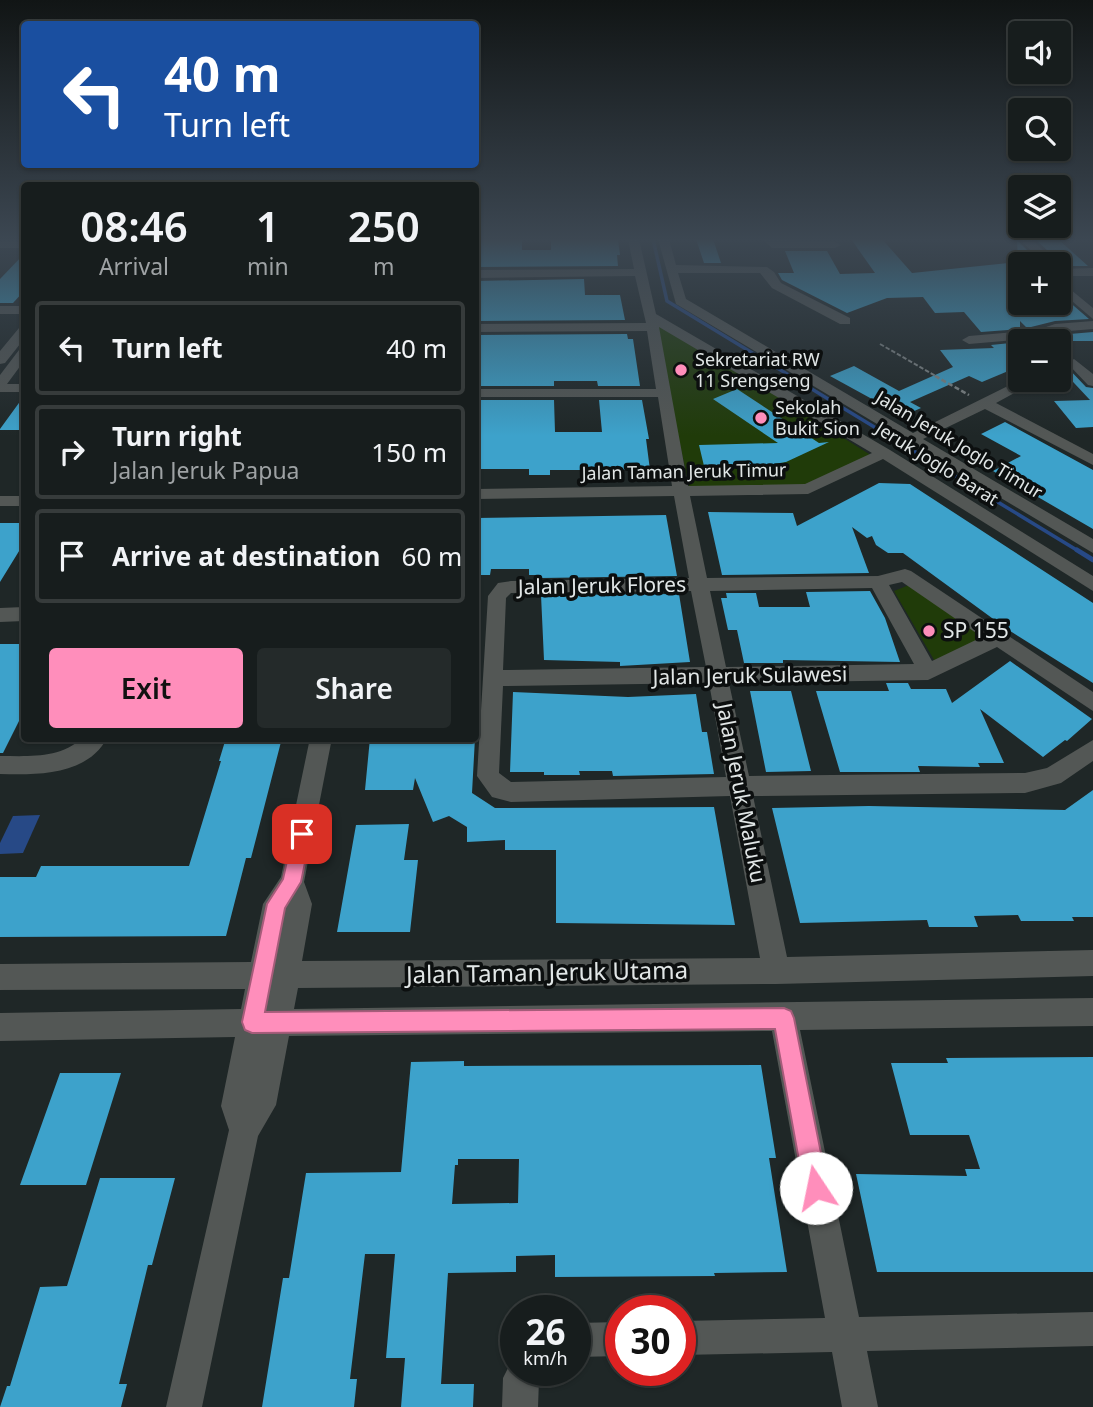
<!DOCTYPE html>
<meta charset="utf-8">
<style>
body{margin:0;font-family:"Noto Sans",sans-serif;background:#242a2a;color:#f1f3f6;height:100vh;display:flex;flex-direction:column;font-size:26px;white-space:nowrap}
*{box-sizing:border-box;margin:0}
p{font-size:23px;color:#9ea2a4}
.icon{flex:none;width:38px;height:38px;fill:none;stroke:currentColor;stroke-width:2;stroke-linecap:round;stroke-linejoin:round}
.map{position:relative;flex:1;overflow:hidden}
.details{position:absolute;left:21px;top:182px;width:458px;height:560px;display:flex;flex-direction:column;background:#171d1d;border-radius:7px;box-shadow:0 2px 5px #0004,0 0 0 2px #363b3b}
.details>*{flex:none}
.hud{position:absolute;left:21px;top:21px;width:458px;height:147px;border-radius:7px;box-shadow:0 2px 5px #0004,0 0 0 2px #363b3b;background:#1a4fa0;color:#fff;overflow:hidden}
.buttons{position:absolute;left:1008px;top:21px;display:grid;gap:14px}
.buttons a{display:grid;place-items:center;width:63px;height:63px;border-radius:7px;background:#171d1d;box-shadow:0 2px 5px #0004,0 0 0 2px #363b3b;font-size:35px}
.speed{position:absolute;left:500px;top:1295px;display:flex;gap:14px;font-size:35px;font-weight:700;text-align:center}
.speed>*{display:grid;place-content:center;width:91px;height:91px;border-radius:50%;background:#171d1d;box-shadow:0 2px 5px #0004,0 0 0 2px #363b3b;line-height:1}
.speed small{font-size:18px;font-weight:400}
.speed .limit{border:10px solid #d22;background:#fff;color:#111}
.pin{position:absolute;display:grid;place-items:center;width:60px;height:60px;color:#fff;margin:-30px;border-radius:14px;box-shadow:0 4px 10px #0006}
.me{position:absolute;width:77px;margin:-38px;rotate:349deg;stroke-linejoin:round;filter:drop-shadow(0 0 5px #0008)}
.turn{display:flex;align-items:center;gap:24px;height:147px;padding:0 28px;font-size:32px}
.turn .icon{width:91px;height:91px;stroke-width:2.5}
.turn b{display:block;font-size:49px;line-height:60px}
.eta{display:flex;justify-content:space-evenly;align-items:center;height:119px;text-align:center}
.eta b{font-size:42px;font-weight:600;line-height:49px}
.button{display:flex;gap:14px;margin-top:auto;padding:14px 28px}
.button a{flex:1;height:80px;border-radius:7px;background:#ff8ebb;color:#111;font-size:28px;font-weight:600;line-height:80px;text-align:center}
.button a+a{background:#242a2a;color:#f1f3f6}
ul{padding:0;list-style:none}
li{display:flex;align-items:center;gap:21px;height:94px;margin:0 14px 10px;padding:0 14px;border:4px solid #363b3b;border-radius:7px}
li div{flex:1}
li b{display:block;font-size:26px}
li em{font-style:normal}
.map>svg:first-child{display:block}
</style>
<div class="map">
<svg width="1093" height="1407" viewBox="0 0 1093 1407">
<rect width="100%" height="100%" fill="#1f2727"/>
<path fill="#203b09" d="M653 318 877 459 811 488 690 491Z
M909 585 984 638 937 665 894 591Z"/>
<path fill="#274986" d="M40 815 23 853 0 854V843L13 816Z"/>
<g fill="none" stroke-linecap="round" stroke-linejoin="round">
<path stroke="#274986" stroke-width="3.5" d="M653 239 667 301 1080 552"/>
<path stroke="#274986" stroke-width="5" d="M1077 550 1093 560"/>
</g>
<path fill="#3da2cb" fill-rule="evenodd" d="M476 239H522V250H551V239H618L620 255H617L618 266 476 267Z
M696 239H713L721 263H704Z
M851 239H882L912 273 1018 262 1017 240 1041 264H1020V303H1059V293L1089 319 1055 321 1027 328 1020 321V329L981 332 964 312 935 313 923 297 887 298 847 313 782 280 778 273H794L785 251H827L840 274 875 273Z
M1035 239H1058L1088 266H1059L1060 262Z
M24 254V291L13 303H0V279Z
M584 279 585 295H620L625 320 476 321V281Z
M1093 332V341H1038L1058 335Z
M627 334 628 339H633L640 386H598L597 381H554V386H476V335Z
M1020 342V368L1013 369 982 382 969 376 910 402 921 408 903 416 830 376 854 366 899 391 953 367 940 350 994 348 991 345Z
M1067 367 1086 387 1093 388V427L1076 428 1054 401 1090 400 1060 368Z
M737 389 819 443 829 442 786 462 762 466H704L699 445 778 443 713 399Z
M24 396V430H0V429Z
M476 400H554L555 432H602L599 400H642L649 439H646L650 470H550V475H529V469H476Z
M1005 422 1093 470V529L993 471 1021 456 981 434Z
M879 483 910 484 1093 603V683L1007 629 903 553H888L876 545 872 536 867 538 852 527 869 573 722 575 708 512 793 513 797 526Z
M666 515 677 576 541 578V575H529V569H491L490 575H476V518Z
M0 523H24V543L0 582Z
M870 591 885 618 900 662 783 660V663H744L737 630H728L721 598H727L726 593H756L759 607H810L806 592Z
M679 594 690 662 620 666V662L544 660 541 595Z
M0 644H24V711L3 753H0Z
M1010 661 1092 719 1067 741 1065 740 1043 757 980 709 1004 763H978L980 767 918 766 920 772H840L816 691H889L886 683H908L911 689H946L952 703Z
M750 691H791L811 771 766 772Z
M513 692 628 697 696 694 702 732H707L714 774 613 776 612 771H579L580 775H544V772H510Z
M226 738H282L251 858H246L226 936 0 937V877H36L41 866H189L221 761H219Z
M370 738H475L472 793 495 808 714 807 735 925 556 923V850H505V840L467 842V827L449 816 433 822 415 778 413 790H365Z
M1093 790V917H1072L1074 921H1021L1018 915 974 916 978 927H929L927 920 800 923 772 808 869 806 1065 810Z
M409 824 404 860H418L410 932H337L356 825Z
M1093 1057V1272H877L856 1174 967 1176 965 1169H980L969 1135H910L891 1063H948L946 1058Z
M464 1061V1066L761 1065 776 1158H769L787 1272 714 1273 715 1276 555 1277V1255L516 1256V1272L448 1273 441 1384H474L473 1407H401L405 1358H386L395 1254H365L350 1379H357L354 1407H262L283 1278H289L306 1173 401 1172 411 1062ZM458 1159H519L518 1203 452 1204 455 1165H458Z
M60 1073H121L86 1185H20Z
M100 1178H175L152 1265H148L119 1384H127L121 1407H0L7 1386H10L40 1287 67 1286Z"/>
<g fill="none" stroke-linecap="round" stroke-linejoin="round">
<path stroke="#7f8585" stroke-width="2" stroke-dasharray="4.5 2" stroke-linecap="butt" d="M880 344 939 378"/>
<path stroke="#7f8585" stroke-width="2.5" stroke-dasharray="5 2.5" stroke-linecap="butt" d="M935 376 969 395"/>
<path fill="#535755" fill-rule="evenodd" d="M628 239H639L656 314 890 450 1093 576V591L883 459 808 494 690 496 707 578 878 576 905 569 911 571 1093 692V711L997 647 928 680 729 683 749 776 1025 773 1047 768 1093 740V761L1061 783 1025 793 753 796 787 957 1093 950V976L776 984 298 988 294 1009 1093 998V1026L800 1030 859 1317 1093 1312V1346L867 1351 878 1407H842L832 1352 681 1355V1321L825 1318 772 1031 289 1036 276 1105 258 1136 202 1407H166L229 1130 221 1106 235 1037 0 1041V1013L241 1009 245 989 0 990V964L251 962 263 904 281 877 310 738H332L304 882 312 904 302 961 760 958 730 796 511 802 492 797 477 776 488 596 498 583 511 581 689 578 674 496 476 499V489L672 486 658 397H476V389H656L647 331 476 332V324L646 323 635 276 476 278V270L634 269ZM659 327 872 453 805 484 688 486ZM902 582 982 637 932 661 889 585ZM872 588 914 664 726 667 710 591ZM691 591 706 667 503 670 506 598 511 593ZM709 683 726 777 511 782 499 773 503 686Z
M658 239H669L676 265 767 267 774 272 781 283 850 318V324H840L772 288 760 273H678L686 299 913 433 1020 380H1038L996 403 1093 454V465L985 409 923 439 1093 539V553L676 304Z
M763 239 835 242 841 245 835 248H772Z
M1019 239H1031L1058 264H1045Z
M0 242H24V248H0Z
M1093 268V276H1059V269Z
M1059 280 1093 308V319L1059 290Z
M0 306H24V314H0Z
M1093 321V329L1057 332 1039 338 969 344 962 340 969 336 1037 330 1055 324Z
M24 327V339L5 363 0 364V351L19 328Z
M24 349V361L7 384H24V392H0V375L19 350Z
M1074 359 1093 374V386L1088 385 1067 363Z
M0 496H24V506H0Z
M24 607V621L0 622V608Z
M82 738H107C87 776 36 775 0 774V756C28 756 60 759 82 738Z
M621 1322V1356L576 1357V1323Z
M516 1356V1370H543L539 1380 538 1407H502L503 1378 513 1358Z"/>
</g>
<linearGradient id="sky" x2="0" y2="1"><stop stop-color="#111515"/><stop offset="0.55" stop-color="#3c4752"/><stop offset="1" stop-color="#3c4752" stop-opacity="0"/></linearGradient>
<rect width="1093" height="436" fill="url(#sky)"/>
<path fill="#ff8ebb" stroke="#a65c7a" stroke-width="2" d="M302 826 308 829 311 834 301 882 285 908 265 1012 784 1008 791 1011 794 1018 828 1188 824 1196 816 1200 808 1196 804 1188 775 1029 252 1033 245 1030 242 1022 267 904 283 879 293 834 295 829Z"/>
<g fill="#ff8ebb" stroke="#0c0f0f" stroke-width="2.5">
<circle cx="681" cy="370" r="7"/>
<circle cx="761" cy="418" r="7"/>
<circle cx="929" cy="631" r="7"/>
</g>
<g text-anchor="middle" stroke-width="7" stroke-linejoin="round" paint-order="stroke">
<g font-size="18" fill="#e1e6e6" stroke="#0c0f0f" text-anchor="start">
<text x="695" y="366">Sekretariat RW<tspan x="695" dy="21">11 Srengseng</tspan></text>
<text x="775" y="414">Sekolah<tspan x="775" dy="21">Bukit Sion</tspan></text>
</g>
<g font-size="18" fill="#e1e6e6" stroke="#0c0f0f">
<text transform="translate(959 445) rotate(31)" y="6">Jalan Jeruk Joglo Timur</text>
<text transform="translate(937 464) rotate(32)" y="6">Jeruk Joglo Barat</text>
<text transform="translate(684 472) rotate(-1)" y="6">Jalan Taman Jeruk Timur</text>
</g>
<g font-size="21" fill="#e1e6e6" stroke="#0c0f0f">
<text transform="translate(602 586) rotate(-1)" y="7">Jalan Jeruk Flores</text>
<text transform="translate(750 676) rotate(-1)" y="7">Jalan Jeruk Sulawesi</text>
<text transform="translate(741 793) rotate(79)" y="7">Jalan Jeruk Maluku</text>
</g>
<g font-size="21" fill="#e1e6e6" stroke="#0c0f0f" text-anchor="start">
<text x="943" y="638">SP 155</text>
</g>
<g font-size="24" fill="#e1e6e6" stroke="#0c0f0f">
<text transform="translate(547 973) rotate(-1)" y="8">Jalan Taman Jeruk Utama</text>
</g>
</g>
</svg>
<div class="buttons">
<a><svg class="icon" aria-label="sound" viewBox="0 0 24 24"><path d="M4 9h4l5-4v14l-5-4H4zM17 9q2 3 0 6"/></svg></a>
<a><svg class="icon" aria-label="search" viewBox="0 0 24 24"><circle cx="10" cy="10" r="6"/><path d="M15 15l6 6"/></svg></a>
<a><svg class="icon" aria-label="layers" viewBox="0 0 24 24"><path d="M12 4l9 5-9 5-9-5zM3 14l9 5 9-5"/></svg></a>
<a>+</a>
<a>−</a>
</div>
<div class="speed"><div>26<small>km/h</small></div><div class="limit">30</div></div>
<div class="pin" style="left:302px;top:834px;background:#d93025"><svg class="icon" aria-label="arrive" viewBox="0 0 24 24"><path d="M6 21V4h12l-3 4 3 4H6"/></svg></div>
<svg class="me" style="left:816px;top:1188px" viewBox="-20 -20 40 40"><circle r="19" fill="#fff"/><path d="M0-13L10 11 0 6-10 11z" fill="#ff8ebb"/></svg>
<div class="hud">
<div class="turn"><svg class="icon" aria-label="left" viewBox="0 0 24 24"><path d="M17 20v-9H6M10 6l-5 5 5 5"/></svg><div><b>40 m</b>Turn left</div></div>
</div>
<section class="details">
<div class="eta">
<div><b>08:46</b><p>Arrival</p></div>
<div><b>1</b><p>min</p></div>
<div><b>250</b><p>m</p></div>
</div>
<ul>
<li><svg class="icon" aria-label="left" viewBox="0 0 24 24"><path d="M17 20v-9H6M10 6l-5 5 5 5"/></svg><div><b>Turn left</b></div><em>40 m</em></li>
<li><svg class="icon" aria-label="right" viewBox="0 0 24 24"><path d="M7 20v-9h11M14 6l5 5-5 5"/></svg><div><b>Turn right</b><p>Jalan Jeruk Papua</p></div><em>150 m</em></li>
<li><svg class="icon" aria-label="arrive" viewBox="0 0 24 24"><path d="M6 21V4h12l-3 4 3 4H6"/></svg><div><b>Arrive at destination</b></div><em>60 m</em></li>
</ul>
<div class="button"><a>Exit</a><a>Share</a></div>
</section>
</div>
